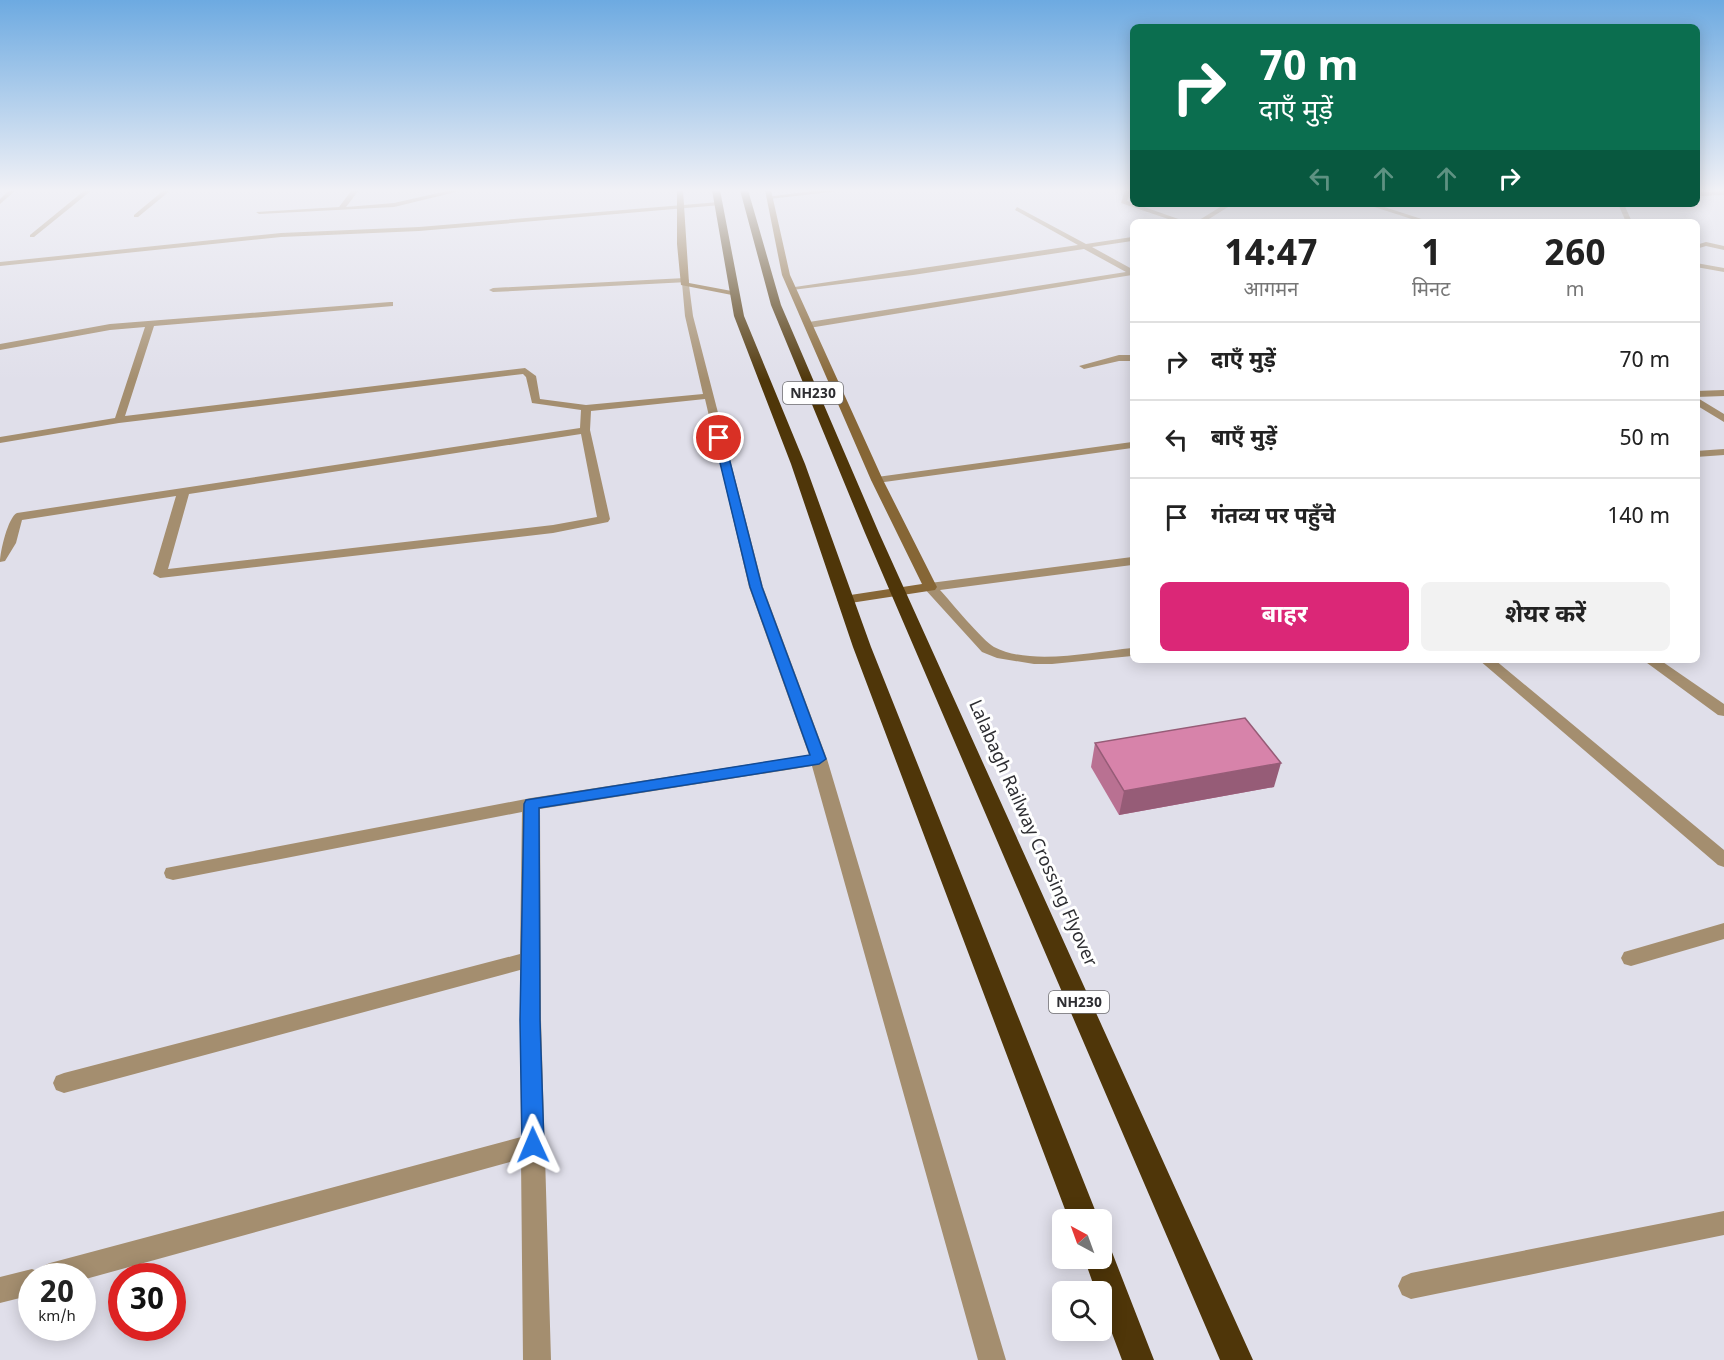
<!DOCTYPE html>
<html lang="hi">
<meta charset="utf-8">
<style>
body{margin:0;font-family:Georgia,"Noto Sans Devanagari",serif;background:#f2f2f2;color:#222;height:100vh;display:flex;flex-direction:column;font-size:22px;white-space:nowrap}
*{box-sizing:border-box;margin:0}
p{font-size:20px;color:#767676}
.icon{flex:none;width:33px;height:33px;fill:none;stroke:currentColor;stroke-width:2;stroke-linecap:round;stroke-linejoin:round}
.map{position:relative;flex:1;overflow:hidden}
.sheet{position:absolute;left:1130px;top:219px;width:570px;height:444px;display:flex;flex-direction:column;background:#fff;border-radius:9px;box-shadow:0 3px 15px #0003}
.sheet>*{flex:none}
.banner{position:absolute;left:1130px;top:24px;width:570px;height:183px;border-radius:9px;box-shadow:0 3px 15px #0003;background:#0b6e4f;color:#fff;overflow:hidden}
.needle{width:39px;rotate:319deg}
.tools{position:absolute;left:1052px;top:1209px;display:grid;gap:12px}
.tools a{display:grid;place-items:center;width:60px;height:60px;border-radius:9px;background:#fff;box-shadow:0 3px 15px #0003;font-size:30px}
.speed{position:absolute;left:18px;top:1263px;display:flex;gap:12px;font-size:30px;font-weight:700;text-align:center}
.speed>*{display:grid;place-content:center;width:78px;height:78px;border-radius:50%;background:#fff;box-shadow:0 3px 15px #0003;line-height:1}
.speed small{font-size:15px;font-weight:400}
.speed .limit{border:9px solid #d22;background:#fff;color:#111}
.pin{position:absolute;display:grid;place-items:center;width:51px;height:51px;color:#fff;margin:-26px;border:3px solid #fff;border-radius:50%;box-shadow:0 2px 6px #0007}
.me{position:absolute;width:66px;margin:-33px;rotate:359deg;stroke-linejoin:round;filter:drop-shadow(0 0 4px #0008)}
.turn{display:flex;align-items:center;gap:21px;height:126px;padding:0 30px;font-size:27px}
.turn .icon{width:78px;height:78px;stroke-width:2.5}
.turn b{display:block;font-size:42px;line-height:51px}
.lanes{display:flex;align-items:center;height:57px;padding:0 30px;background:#0003;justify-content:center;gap:30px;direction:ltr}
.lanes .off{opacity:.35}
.eta{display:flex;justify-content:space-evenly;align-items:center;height:102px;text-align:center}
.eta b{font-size:36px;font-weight:700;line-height:42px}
.cta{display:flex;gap:12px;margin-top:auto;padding:12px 30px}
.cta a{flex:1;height:69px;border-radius:9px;background:#db2777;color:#fff;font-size:24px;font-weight:700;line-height:69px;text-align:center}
.cta a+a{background:#f2f2f2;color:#222}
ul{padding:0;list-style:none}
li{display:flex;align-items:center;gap:18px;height:78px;padding:0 30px;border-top:2px solid #e0e0e0}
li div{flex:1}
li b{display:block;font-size:22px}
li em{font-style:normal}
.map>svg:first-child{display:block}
</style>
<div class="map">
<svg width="1724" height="1360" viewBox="0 0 1724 1360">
<rect width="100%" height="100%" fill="#e0dfea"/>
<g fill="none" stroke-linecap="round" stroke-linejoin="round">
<path fill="#a48e6f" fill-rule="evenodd" d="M9 190H16L0 204V199Z
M85 190H92L34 237H30V235Z
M164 190H171L138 217H134V215Z
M352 190H359L346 207 394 203 451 190H464L394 207 259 214 256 212 339 207Z
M820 190H848L769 199 766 197Z
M1125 190H1131L1127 201 1187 222H1177L1121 203Z
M1724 191V195L1696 196V192Z
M719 202 721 205 419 231 281 237 0 266V262L281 233 419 227Z
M1225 204H1233L1204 222H1196Z
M1365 204H1375L1431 222H1421Z
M1618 204H1624L1632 222H1626Z
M1017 207 1086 244 1132 237V241L1092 247 1132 269V275L809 328 805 325 809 322 1126 272 1084 249 913 275 792 290 788 288 1078 245 1015 210Z
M1706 242 1724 246V250L1706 246 1696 249V245Z
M1696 263 1724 268V272L1696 267Z
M685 278 689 280 688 282 493 292 489 290 493 288Z
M682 283 689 285 693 316 763 587 827 759 1006 1360H978L812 766 540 809 541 1020 551 1360H523L521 1159 82 1280V1276H32V1295L0 1303V1277L32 1269 39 1272 41 1267 50 1263 521 1137 520 970 64 1093 56 1090 53 1083 56 1076 64 1073 520 954 522 812 173 880 166 878 164 873 166 868 531 798 809 755 749 587 705 399 591 411 590 430 610 519 608 522 553 533 160 578 153 574 176 496 22 520 16 543 5 561 0 562C0 552 8 517 17 513L580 428 581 410 532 403 526 377 523 374 119 423 0 443V437L115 418 145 327 110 330 0 350V344L110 324 390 302H393V306L154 326 125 416 525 368 536 376 540 399 586 405 703 394 685 316ZM581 434 597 517 553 525 168 569 189 494Z
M1119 355H1132V361H1119L1084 369 1079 366Z
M1724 390V396L1696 397V391Z
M1696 397 1724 414V422L1696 405Z
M1132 442V448L877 483 871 480 877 477Z
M1724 449V455L1696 457V451Z
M1132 557V565L940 590C951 602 982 640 994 647 1030 666 1093 652 1132 648V656L1052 664H1034L997 658 982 652 923 587 930 583Z
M1479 660H1495L1724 850V867L1718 865Z
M1643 660H1660L1724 704V716L1718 715Z
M1724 923V939L1631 966 1624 964 1621 958 1624 952 1631 950Z
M1724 1211V1235L1411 1299 1402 1295 1398 1286 1402 1277 1411 1273Z"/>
<path fill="#866636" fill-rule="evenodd" d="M677 190H683L689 283 737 292V296L681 285 677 244Z
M765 190H771L790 275 883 480 937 587 935 590 844 604 837 600 844 596 922 584 871 480 782 275Z"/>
<path fill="#4f3609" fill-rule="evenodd" d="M712 190H720L744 316 805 464 871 647 1099 1220H1069L853 647 791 464 734 316Z
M740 190H748L781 305 879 533 1253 1360H1220L865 533 771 305Z
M1101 1244 1110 1247 1154 1360H1122L1101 1304V1292H1096L1084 1258H1101Z"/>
</g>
<path fill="#b97192" d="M1095 743 1274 787 1119 815 1091 767Z"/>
<path fill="#965c77" d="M1281 763 1274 787 1119 815 1124 791Z"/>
<path fill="#d783aa" stroke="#965c77" stroke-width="1.5" d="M1245 718 1281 763 1124 791 1095 743Z"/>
<linearGradient id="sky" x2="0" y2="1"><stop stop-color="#6daae1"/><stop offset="0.5" stop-color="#f1f1f6"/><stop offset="1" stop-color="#f1f1f6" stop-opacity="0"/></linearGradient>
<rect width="1724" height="381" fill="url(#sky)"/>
<path fill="#1a73e8" stroke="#114b97" stroke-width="1.5" d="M716 436 724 438 762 587 826 759 819 764 539 808 540 1020 544 1145 540 1152 533 1155 525 1152 522 1145 520 1020 524 804 526 800 810 755 750 587 714 438Z"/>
<g text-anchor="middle" stroke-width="6" stroke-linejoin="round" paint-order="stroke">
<g fill="#fff" stroke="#6d6d70" stroke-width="1.5">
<rect x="783" y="382" width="60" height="22" rx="4.5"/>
<rect x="1049" y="991" width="60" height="22" rx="4.5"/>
</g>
<g font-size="14" font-weight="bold" fill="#2e2e32">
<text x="813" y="398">NH230</text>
<text x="1079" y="1007">NH230</text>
</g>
<g font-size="18" fill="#2e2e32" stroke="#fff">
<text transform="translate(1033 833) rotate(66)" y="6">Lalabagh Railway Crossing Flyover</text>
</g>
</g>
</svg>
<div class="tools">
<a><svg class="needle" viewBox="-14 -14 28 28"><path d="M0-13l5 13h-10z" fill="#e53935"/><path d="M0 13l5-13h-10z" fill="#767676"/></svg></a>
<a><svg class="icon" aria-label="search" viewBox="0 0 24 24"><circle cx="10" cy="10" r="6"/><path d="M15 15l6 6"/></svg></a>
</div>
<div class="speed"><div>20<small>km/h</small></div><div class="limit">30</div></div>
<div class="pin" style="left:719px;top:438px;background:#d93025"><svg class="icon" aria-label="arrive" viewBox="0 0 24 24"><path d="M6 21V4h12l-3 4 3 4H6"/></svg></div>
<svg class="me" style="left:533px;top:1145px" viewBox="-20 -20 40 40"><path d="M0-17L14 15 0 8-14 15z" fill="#1a73e8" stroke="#fff" stroke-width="4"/></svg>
<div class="banner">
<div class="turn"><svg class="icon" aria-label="right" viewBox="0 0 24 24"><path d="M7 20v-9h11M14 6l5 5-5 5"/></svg><div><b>70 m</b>दाएँ मुड़ें</div></div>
<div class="lanes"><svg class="icon off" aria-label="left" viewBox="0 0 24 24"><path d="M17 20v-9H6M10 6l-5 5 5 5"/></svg><svg class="icon off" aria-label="ahead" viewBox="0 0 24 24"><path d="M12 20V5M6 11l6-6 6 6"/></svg><svg class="icon off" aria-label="ahead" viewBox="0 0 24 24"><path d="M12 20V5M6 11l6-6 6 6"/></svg><svg class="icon" aria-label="right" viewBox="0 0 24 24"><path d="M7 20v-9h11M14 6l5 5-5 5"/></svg></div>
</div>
<section class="sheet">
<div class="eta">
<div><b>14:47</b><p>आगमन</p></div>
<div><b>1</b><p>मिनट</p></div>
<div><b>260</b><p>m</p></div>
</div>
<ul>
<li><svg class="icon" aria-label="right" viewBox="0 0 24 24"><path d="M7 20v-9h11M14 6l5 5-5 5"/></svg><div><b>दाएँ मुड़ें</b></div><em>70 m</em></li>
<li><svg class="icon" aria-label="left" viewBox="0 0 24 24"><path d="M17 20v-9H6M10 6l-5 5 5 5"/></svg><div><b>बाएँ मुड़ें</b></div><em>50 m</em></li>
<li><svg class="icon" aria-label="arrive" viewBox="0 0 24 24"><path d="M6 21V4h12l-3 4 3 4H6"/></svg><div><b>गंतव्य पर पहुँचे</b></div><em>140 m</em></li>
</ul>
<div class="cta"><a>बाहर</a><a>शेयर करें</a></div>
</section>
</div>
